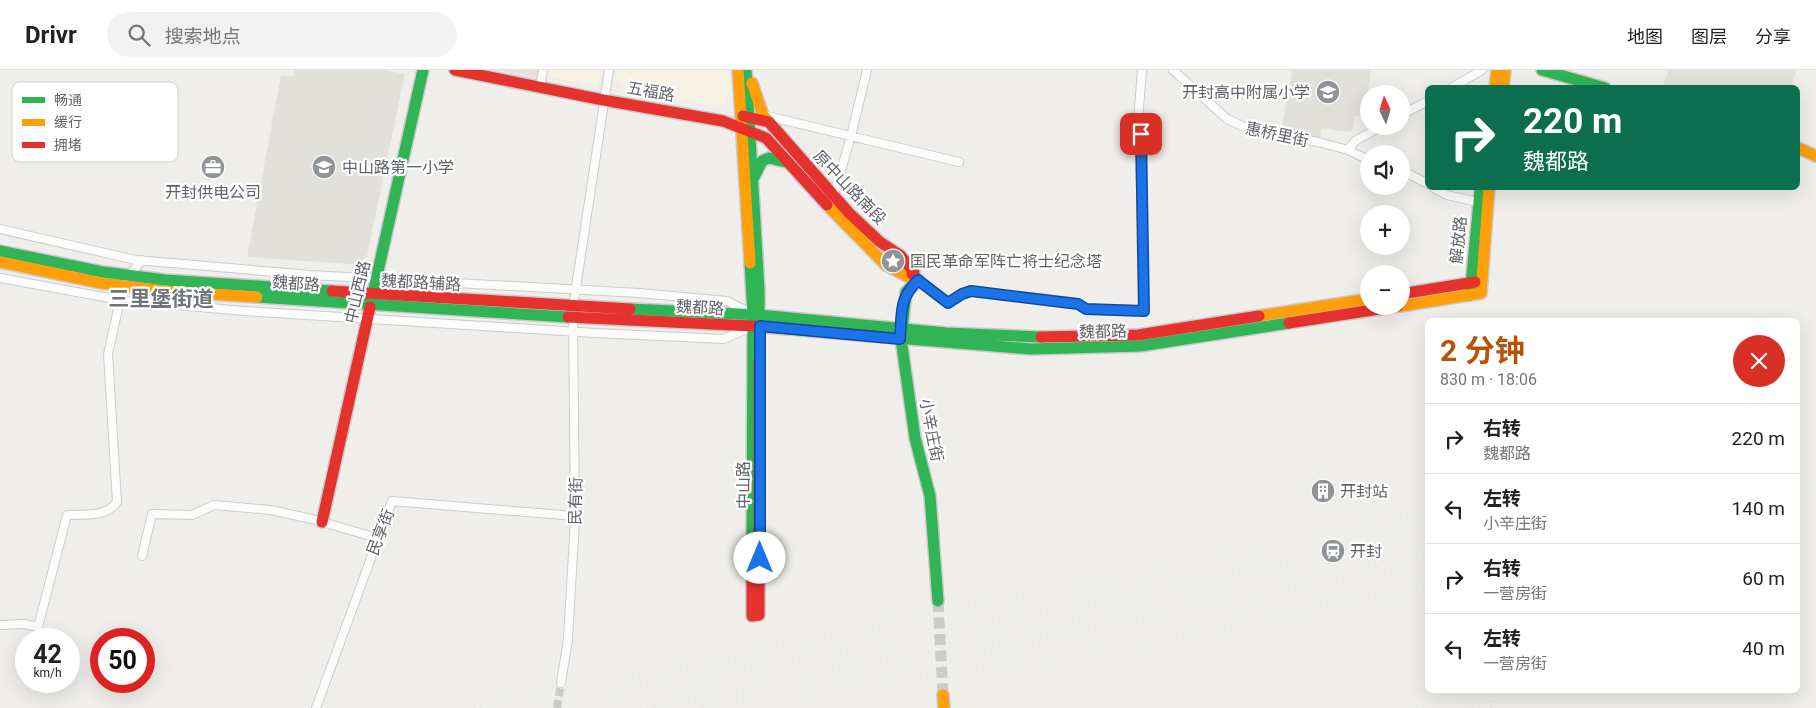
<!DOCTYPE html>
<html lang="zh">
<meta charset="utf-8">
<style>
body{margin:0;font-family:Roboto,"Noto Sans SC",sans-serif;background:#f2f2f2;color:#222;height:100vh;display:flex;flex-direction:column;font-size:19px;white-space:nowrap}
*{box-sizing:border-box;margin:0}
p{font-size:16px;color:#767676}
.icon{flex:none;width:28px;height:28px;fill:none;stroke:currentColor;stroke-width:2;stroke-linecap:round;stroke-linejoin:round}
.map{position:relative;flex:1;overflow:hidden}
.sheet{position:absolute;left:1425px;top:248px;width:375px;height:375px;display:flex;flex-direction:column;background:#fff;border-radius:8px;box-shadow:0 5px 20px #0002}
.sheet>*{flex:none}
.banner{position:absolute;left:1425px;top:15px;width:375px;height:105px;border-radius:8px;box-shadow:0 5px 20px #0002;background:#0b6e4f;color:#fff;overflow:hidden}
.needle{width:32px;rotate:356deg}
.buttons{position:absolute;left:1360px;top:15px;display:grid;gap:10px}
.buttons a{display:grid;place-items:center;width:50px;height:50px;border-radius:50%;background:#fff;box-shadow:0 5px 20px #0002;font-size:25px}
.speed{position:absolute;left:15px;top:558px;display:flex;gap:10px;font-size:25px;font-weight:700;text-align:center}
.speed>*{display:grid;place-content:center;width:65px;height:65px;border-radius:50%;background:#fff;box-shadow:0 5px 20px #0002;line-height:1}
.speed small{font-size:12px;font-weight:400}
.speed .limit{border:8px solid #d22;background:#fff;color:#111}
.pin{position:absolute;display:grid;place-items:center;width:42px;height:42px;color:#fff;margin:-21px;border-radius:10px;box-shadow:0 2px 8px #0006}
.me{position:absolute;width:55px;margin:-28px;rotate:0deg;stroke-linejoin:round;filter:drop-shadow(0 0 4px #0008)}
.turn{display:flex;align-items:center;gap:18px;height:105px;padding:0 15px;font-size:22px}
.turn .icon{width:65px;height:65px;stroke-width:2.5}
.turn b{display:block;font-size:35px;line-height:42px}
.round{display:grid;place-items:center;flex:none;width:52px;height:52px;border-radius:26px;background:#f2f2f2}
.summary{display:flex;align-items:center;justify-content:space-between;height:85px;padding:0 15px}
h1{font-size:30px;font-weight:700;line-height:38px;color:#b45309}
ul{padding:0;list-style:none}
li{display:flex;align-items:center;gap:15px;height:70px;padding:0 15px;border-top:1px solid #e0e0e0}
li div{flex:1}
li b{display:block;font-size:19px}
li em{font-style:normal}
header{display:flex;align-items:center;gap:30px;box-sizing:border-box;height:70px;padding:0 25px;background:#fff;border-bottom:1px solid #e0e0e0}
header strong{font-size:24px}
nav{display:flex;gap:28px;margin-inline-start:auto;font-size:18px}
.search{width:350px;height:45px;background:#f2f2f2;display:flex;align-items:center;gap:12px;box-sizing:border-box;padding:0 18px;border-radius:28px;color:#767676;font-size:19px}
.map>svg:first-child{display:block}
</style>
<header>
<strong>Drivr</strong>
<div class="search"><svg class="icon" aria-label="search" viewBox="0 0 24 24"><circle cx="10" cy="10" r="6"/><path d="M15 15l6 6"/></svg>搜索地点</div>
<nav><a>地图</a><a>图层</a><a>分享</a></nav>
</header>
<div class="map">
<svg width="1816" height="638" viewBox="0 0 1816 638">
<rect width="100%" height="100%" fill="#efeeea"/>
<path fill="#f7f3e4" d="M547 0H601L597 16 545 6Z
M616 0H727L731 8 726 33 720 37 625 18 617 8Z"/>
<path fill="#e2e0da" d="M295 0H384L405 4 365 195 247 187 281 5 293 7Z
M1292 0H1371L1365 44 1354 47 1353 60 1348 62 1322 58 1320 70 1281 63Z
M1668 0H1796L1791 17H1663Z"/>
<path fill="#eae0de" d="M496 0H539L537 9Z"/>
<g fill="none" stroke-linecap="round" stroke-linejoin="round">
<path stroke="#cbcbca" stroke-width="8" stroke-dasharray="8 4" stroke-linecap="butt" d="M557 638 561 613"/>
<path stroke="#cbcbca" stroke-width="11" stroke-dasharray="11 5.5" stroke-linecap="butt" d="M938 531 943 625"/>
<g stroke="#cbcccc" stroke-width="10">
<path id="street" d="M1173 0 1227 49 1249 59 1318 72 1348 80 1369 90
M540 17 543 0
M1451 18 1482 0
M763 45 959 92
M1401 45 1428 31
M1348 80 1355 71 1382 56
M1401 100 1428 114
M1434 118 1447 125 1482 133
M833 129 851 66 867 0
M0 159 136 190 310 205 639 223 727 231 749 242
M0 208 120 230 244 241 595 263 724 269 749 258
M918 210 948 233 962 224 971 221 1078 234 1086 239 1144 241 1139 38 1142 0
M573 237 609 0
M142 486 152 444 192 445 214 435 271 440 312 449 377 468
M0 555 24 554 38 557 67 445C86 444 105 448 117 432L108 284 120 230 129 206 142 190
M561 613 568 569 575 450 573 247
M316 638 392 431 575 446"/>
</g>
<g stroke="#cacacb" stroke-width="14">
<path id="fast" d="M746 0 759 220V291
M1542 0 1605 18
M754 107 762 91 769 88 786 92
M0 181 103 202 165 210 332 221
M750 193 753 244 752 484
M912 204 918 210 906 222 901 269 915 368 930 426 938 531
M1470 225 1480 122
M257 227 568 247
M370 237 423 0
M630 239 760 245 946 263 1041 267
M873 266 1031 279 1140 276 1289 253"/>
</g>
<g stroke="#cacacb" stroke-width="14">
<path id="slow" d="M738 0 750 193
M752 13 763 45 769 52
M1495 18 1497 0
M1503 18 1505 0
M1798 78 1816 86
M827 135 886 195 909 207 912 204
M0 192 101 213 164 221 257 227
M1401 236 1481 223 1489 118
M1259 246 1369 229
M943 625 944 638"/>
</g>
<g stroke="#cacacb" stroke-width="14">
<path id="jam" d="M455 0 603 30 723 51 766 68 827 135
M743 46 769 52 849 143 880 172 900 185 914 202 912 204
M332 221 630 239
M1401 224 1475 212
M568 247 753 256 873 266
M1289 253 1398 236
M1041 267 1138 265 1259 246
M322 452 370 237
M752 484V546L759 545V291"/>
</g>
<use href="#street" stroke="#fdfcfc" stroke-width="8"/>
<use href="#fast" stroke="#30b455" stroke-width="11"/>
<use href="#slow" stroke="#ff9f0a" stroke-width="11"/>
<use href="#jam" stroke="#e5322d" stroke-width="11"/>
<path stroke="#e4e4e4" stroke-width="2" stroke-dasharray="1 6" stroke-linecap="butt" d="M1798 418 1816 415
M1798 428 1816 424
M1798 440 1816 435
M992 576 1428 493
M913 606 1025 594 1428 517
M599 623 1012 549 1161 518 1428 467
M474 638 603 615 1100 509 1428 443
M647 638 1338 499 1428 484
M702 638 1040 575
M1416 638 1455 620
M1472 638 1488 620
M1491 638 1500 620"/>
</g>
<g fill="none" stroke-linecap="round" stroke-linejoin="round">
<g stroke="#114b97" stroke-width="12">
<path id="route" d="M760 488V256L900 269C902 242 899 229 918 210L948 233 962 224 971 221 1078 234 1086 239 1144 241 1141 64"/>
</g>
<use href="#route" stroke="#1a73e8" stroke-width="9"/>
</g>
<defs>
<g id="school-disc" transform="scale(1.25)"><circle r="9.5" fill="#919496" stroke="#fff"/><path d="M0-5L7-2L0 1L-7-2ZM-4 1L0 2.5L4 1V4Q0 6-4 4Z" fill="#fff"/></g>
<g id="office-disc" transform="scale(1.25)"><circle r="9.5" fill="#919496" stroke="#fff"/><path d="M-6-3h4V-5.5h4V-3h4V5H-6ZM-1-4.5V-3h2v-1.5ZM-6 0V1H6V0Z" fill="#fff"/></g>
<g id="sight-disc" transform="scale(1.25)"><circle r="9.5" fill="#919496" stroke="#fff"/><path d="M0-6L1.8-2.2L6-1.7L2.9 1.2L3.7 5.4L0 3.3L-3.7 5.4L-2.9 1.2L-6-1.7L-1.8-2.2Z" fill="#fff"/></g>
<g id="building-disc" transform="scale(1.25)"><circle r="9.5" fill="#919496" stroke="#fff"/><path d="M-4-6H4V6H1V3H-1V6H-4ZM-2.5-4.3h1.7v1.8h-1.7ZM.8-4.3h1.7v1.8H.8ZM-2.5-1h1.7V.8h-1.7ZM.8-1h1.7V.8H.8Z" fill="#fff"/></g>
<g id="station-disc" transform="scale(1.25)"><circle r="9.5" fill="#919496" stroke="#fff"/><path d="M-3-6H3Q5-6 5-4V2Q5 4 3 4L4.5 6H3L1.5 4h-3L-3 6H-4.5L-3 4Q-5 4-5 2V-4Q-5-6-3-6ZM-3.5-4v3h7v-3ZM-3.5 1v1.5H-2V1ZM2 1v1.5H3.5V1Z" fill="#fff"/></g>
</defs>
<g fill-rule="evenodd">
<use href="#school-disc" x="1328" y="22"/>
<use href="#office-disc" x="213" y="97"/>
<use href="#school-disc" x="324" y="97"/>
<use href="#sight-disc" x="893" y="191"/>
<use href="#building-disc" x="1323" y="421"/>
<use href="#station-disc" x="1333" y="481"/>
</g>
<g text-anchor="middle" stroke-width="4.5" stroke-linejoin="round" paint-order="stroke">
<g font-size="16" fill="#5f6368" stroke="#fff">
<text transform="translate(651 21) rotate(10)" y="6">五福路</text>
<text transform="translate(1277 64) rotate(12)" y="6">惠桥里街</text>
<text transform="translate(850 117) rotate(46)" y="6">原中山路南段</text>
<text transform="translate(1458 170) rotate(-84)" y="6">解放路</text>
<text transform="translate(421 212) rotate(3)" y="6">魏都路辅路</text>
<text transform="translate(296 213) rotate(4)" y="6">魏都路</text>
<text transform="translate(357 222) rotate(-77)" y="6">中山西路</text>
<text transform="translate(700 237) rotate(3)" y="6">魏都路</text>
<text transform="translate(1103 261) rotate(-1)" y="6">魏都路</text>
<text transform="translate(932 360) rotate(79)" y="6">小辛庄街</text>
<text transform="translate(743 415) rotate(-90)" y="6">中山路</text>
<text transform="translate(575 431) rotate(-89)" y="6">民有街</text>
<text transform="translate(380 462) rotate(-69)" y="6">民享街</text>
</g>
<g font-size="16" fill="#5f6368" stroke="#fff" text-anchor="start">
<text x="1310" y="28" text-anchor="end">开封高中附属小学</text>
<text x="342" y="103">中山路第一小学</text>
<text x="213" y="128" text-anchor="middle">开封供电公司</text>
<text x="910" y="197">国民革命军阵亡将士纪念塔</text>
<text x="1340" y="427">开封站</text>
<text x="1350" y="487">开封</text>
</g>
<g font-size="21" font-weight="bold" fill="#70757a" stroke="#fff">
<text x="161" y="236">三里堡街道</text>
</g>
</g>
<rect x="12" y="12" width="166" height="80" rx="8" fill="#fff" stroke="#cfd0d2" stroke-width="1"/>
<rect x="22" y="27" width="23" height="6" fill="#30b455"/>
<rect x="22" y="49" width="23" height="7" fill="#ff9f0a"/>
<rect x="22" y="72" width="23" height="6" fill="#e5322d"/>
<g font-size="14" fill="#5f6368">
<text x="54" y="35">畅通</text>
<text x="54" y="57">缓行</text>
<text x="54" y="80">拥堵</text>
</g>
</svg>
<div class="buttons">
<a><svg class="needle" viewBox="-14 -14 28 28"><path d="M0-13l5 13h-10z" fill="#e53935"/><path d="M0 13l5-13h-10z" fill="#767676"/></svg></a>
<a><svg class="icon" aria-label="sound" viewBox="0 0 24 24"><path d="M4 9h4l5-4v14l-5-4H4zM17 9q2 3 0 6"/></svg></a>
<a>+</a>
<a>−</a>
</div>
<div class="speed"><div>42<small>km/h</small></div><div class="limit">50</div></div>
<div class="pin" style="left:1141px;top:64px;background:#d93025"><svg class="icon" aria-label="arrive" viewBox="0 0 24 24"><path d="M6 21V4h12l-3 4 3 4H6"/></svg></div>
<svg class="me" style="left:760px;top:488px" viewBox="-20 -20 40 40"><circle r="19" fill="#fff"/><path d="M0-13L10 11 0 6-10 11z" fill="#1a73e8"/></svg>
<div class="banner">
<div class="turn"><svg class="icon" aria-label="right" viewBox="0 0 24 24"><path d="M7 20v-9h11M14 6l5 5-5 5"/></svg><div><b>220 m</b>魏都路</div></div>
</div>
<section class="sheet">
<div class="summary"><div><h1>2 分钟</h1><p>830 m · 18:06</p></div><a class="round" style="background:#d93025;color:#fff"><svg class="icon" aria-label="close" viewBox="0 0 24 24"><path d="M6 6l12 12M18 6L6 18"/></svg></a></div>
<ul>
<li><svg class="icon" aria-label="right" viewBox="0 0 24 24"><path d="M7 20v-9h11M14 6l5 5-5 5"/></svg><div><b>右转</b><p>魏都路</p></div><em>220 m</em></li>
<li><svg class="icon" aria-label="left" viewBox="0 0 24 24"><path d="M17 20v-9H6M10 6l-5 5 5 5"/></svg><div><b>左转</b><p>小辛庄街</p></div><em>140 m</em></li>
<li><svg class="icon" aria-label="right" viewBox="0 0 24 24"><path d="M7 20v-9h11M14 6l5 5-5 5"/></svg><div><b>右转</b><p>一营房街</p></div><em>60 m</em></li>
<li><svg class="icon" aria-label="left" viewBox="0 0 24 24"><path d="M17 20v-9H6M10 6l-5 5 5 5"/></svg><div><b>左转</b><p>一营房街</p></div><em>40 m</em></li>
</ul>
</section>
</div>
